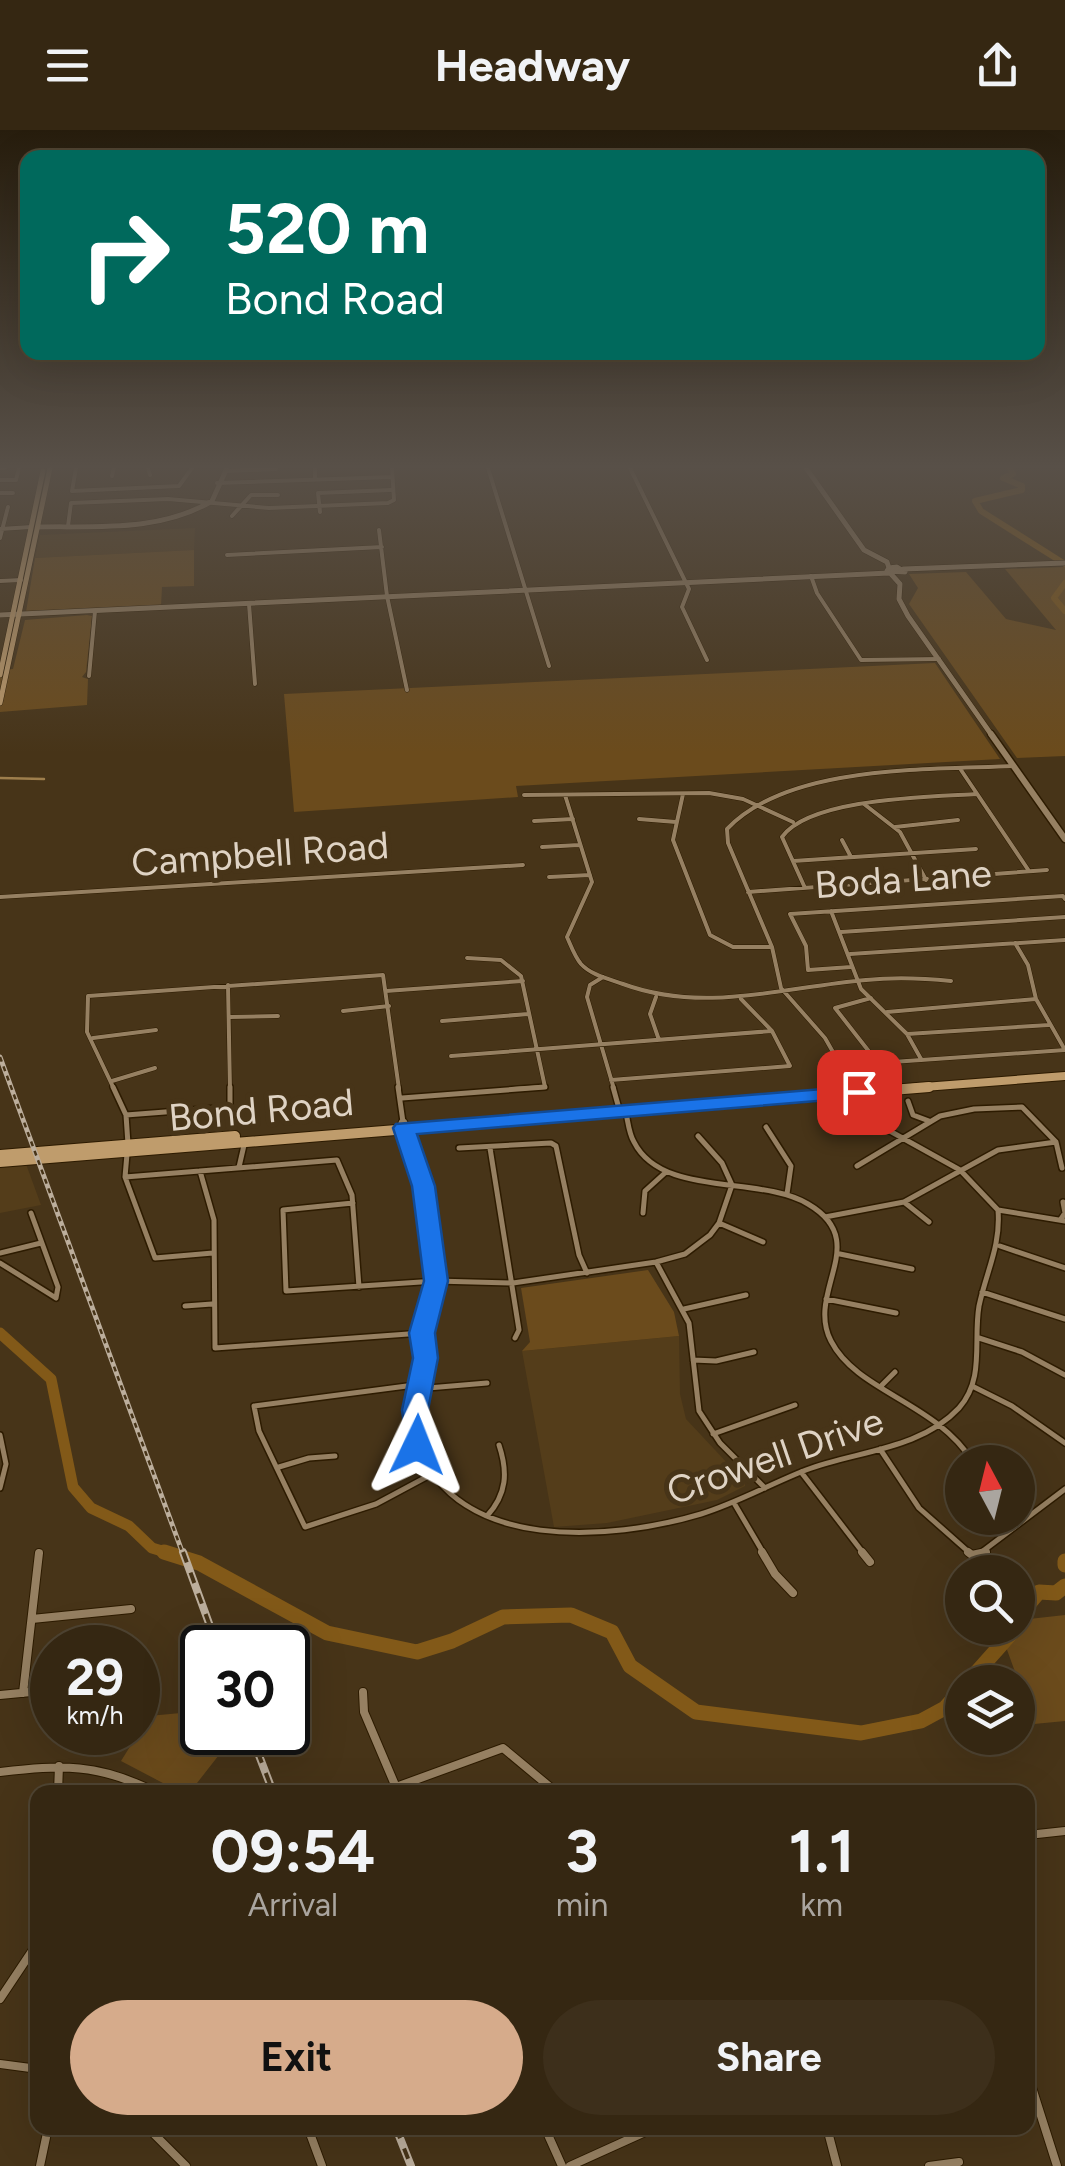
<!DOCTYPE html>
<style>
body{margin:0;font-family:Figtree,sans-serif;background:#3d2f1b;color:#f1f3f6;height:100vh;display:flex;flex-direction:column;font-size:38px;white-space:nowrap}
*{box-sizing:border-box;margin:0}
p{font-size:32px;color:#aaa59f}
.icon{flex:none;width:55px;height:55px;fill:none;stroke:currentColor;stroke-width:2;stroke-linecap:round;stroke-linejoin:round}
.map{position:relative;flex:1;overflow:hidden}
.drawer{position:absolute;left:30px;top:1655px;width:1005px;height:350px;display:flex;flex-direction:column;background:#352712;border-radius:20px;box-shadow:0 10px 40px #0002,0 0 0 2px #4f4432}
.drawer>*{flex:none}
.top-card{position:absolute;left:20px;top:20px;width:1025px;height:210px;border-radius:20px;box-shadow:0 10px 40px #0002,0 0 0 2px #4f4432;background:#00695c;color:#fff;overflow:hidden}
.needle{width:65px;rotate:353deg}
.controls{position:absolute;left:945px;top:1315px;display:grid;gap:20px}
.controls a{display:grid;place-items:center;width:90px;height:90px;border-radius:50%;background:#352712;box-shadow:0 10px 40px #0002,0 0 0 2px #4f4432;font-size:50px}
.speed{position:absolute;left:30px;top:1495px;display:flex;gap:20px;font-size:50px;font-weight:700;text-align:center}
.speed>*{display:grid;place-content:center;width:130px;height:130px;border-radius:50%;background:#352712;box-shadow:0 10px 40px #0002,0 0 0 2px #4f4432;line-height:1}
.speed small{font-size:25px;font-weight:400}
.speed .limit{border:5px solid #111;border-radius:15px;background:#fff;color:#111}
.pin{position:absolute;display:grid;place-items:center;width:85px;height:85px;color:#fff;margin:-42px;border-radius:20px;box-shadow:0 5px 15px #0006}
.me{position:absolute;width:110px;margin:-55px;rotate:2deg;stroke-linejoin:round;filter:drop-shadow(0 0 8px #0008)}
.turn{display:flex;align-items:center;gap:35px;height:210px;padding:0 40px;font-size:45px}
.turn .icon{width:130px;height:130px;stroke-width:2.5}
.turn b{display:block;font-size:70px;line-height:85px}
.eta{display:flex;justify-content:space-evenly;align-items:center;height:170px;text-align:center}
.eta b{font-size:60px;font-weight:700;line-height:70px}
.cta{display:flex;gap:20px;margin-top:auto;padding:20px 40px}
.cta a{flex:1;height:115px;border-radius:60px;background:#d6ab8b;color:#111;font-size:40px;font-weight:700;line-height:115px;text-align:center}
.cta a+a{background:#3d2f1b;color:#f1f3f6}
header{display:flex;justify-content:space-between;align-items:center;height:130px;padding:0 40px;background:#352712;font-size:45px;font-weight:700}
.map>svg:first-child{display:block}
</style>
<header><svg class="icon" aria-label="menu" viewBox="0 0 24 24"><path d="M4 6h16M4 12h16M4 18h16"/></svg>Headway<svg class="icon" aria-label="share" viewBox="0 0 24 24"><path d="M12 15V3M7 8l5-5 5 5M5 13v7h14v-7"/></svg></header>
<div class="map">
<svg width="1065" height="2036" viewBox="0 0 1065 2036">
<rect width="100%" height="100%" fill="#473418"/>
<path fill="#543d1a" d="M195 398 194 420 35 428 40 405Z
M26 1034 41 1075 0 1083V1036Z
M679 1206 680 1264 686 1289 745 1352V1356L717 1370 607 1393 554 1397 522 1221Z"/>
<path fill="#6b4b1c" d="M194 420V456L162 457 161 476 26 482 35 428Z
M1065 437V626L1017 628 909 474 918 458 909 444 966 442 1006 489 1056 500 1005 439Z
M87 485 92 486 86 542 82 547 88 549 87 575 0 582V540L13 539 25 490Z
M935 533 1000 629 516 656 518 667 294 682 284 564Z
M648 1140 674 1182 679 1206 522 1221 530 1212 521 1158Z
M1065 1485V1591L1034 1594 1006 1517 1029 1489Z
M202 1581V1602L231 1603 233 1607 190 1662H180L121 1631 149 1586Z"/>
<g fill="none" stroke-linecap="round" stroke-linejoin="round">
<path stroke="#9e7e4c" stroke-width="2.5" d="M0 648 44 649"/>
<path stroke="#825918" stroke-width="6" d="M1010 338 1013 344 1003 348 1022 356
M1022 356V360L975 371 981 381 1065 434
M1065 453 1054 468 1065 481"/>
<path stroke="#825918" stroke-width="11" d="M0 1203 51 1249 73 1357 91 1378 129 1396 152 1418 172 1424"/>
<path stroke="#825918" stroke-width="15" d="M164 1422 199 1433 327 1503 417 1522 452 1511 503 1487 571 1485 612 1502 630 1536 696 1582 861 1603 921 1591 945 1578 962 1559
M1065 1431V1435
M1018 1496 1022 1482 1039 1462 1056 1463 1065 1456
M968 1552 1016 1498"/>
<g stroke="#2d1b00" stroke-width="5">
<path id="street-far2" d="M0 338H5
M76 338 72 361 179 356 192 338
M148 338 150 345
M315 338V350
M488 338 549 536
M630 338 689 459 682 477 707 530
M226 341 276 339
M112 346 114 338
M0 350H16L19 338
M217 353 391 347
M0 363H13
M320 382 318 363 391 360
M232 386 251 365H278
M68 396 71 373 168 369 269 378 388 373 394 370 392 338
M0 399 31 397
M379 400 387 466 407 560
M0 408 8 377
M227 425 382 417
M811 446 817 463 861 530 939 529
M0 451 21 450
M249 474 255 554
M89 546 95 481
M961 640 1029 741
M683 664 673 710 710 805 733 817H772
M524 665 709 663 743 669 793 692
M565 665 592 752 567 807C571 816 575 827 581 834 591 845 609 849 623 854 705 884 783 857 866 850 895 847 922 848 951 851
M864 674 900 702 926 750
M639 689 676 692
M534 691 573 689
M895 697 958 690
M842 710 851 727
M542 717 579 715
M793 731 976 719
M549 747 590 745
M805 758 782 707C810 668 929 667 977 664
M748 762 1047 740
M0 767 523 735
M831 781 861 859 907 904 921 929
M841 802 1065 787
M850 824 1065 810
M467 828 501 830 521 846 545 957 513 959
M851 837 808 840 806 816 790 784 1063 766 1065 769
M603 847 590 855 587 867 614 959
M228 855 230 959
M386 861 523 851
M656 867 650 884 659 910
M871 868 835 878 878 933 1065 920 1036 869 1028 835 1015 813
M343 881 389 876
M887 882 1036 869
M230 887 278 886
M442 891 528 884
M907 904 1049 895
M93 908 156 900
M451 926 772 901
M836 928 848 959
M611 950 790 936 772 901 741 869
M112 951 155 938
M114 959 87 902 88 866 383 845 399 959
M854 959 825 908 781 858 772 817 728 713 727 699C789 634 929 640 1014 636"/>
</g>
<g stroke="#2d1b00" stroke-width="8">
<path id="street-far1" d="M113 957 126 985 128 1014
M398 957 403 992
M613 957 618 975
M853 957 869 986
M402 968 545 957
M908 971 913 985 929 991
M626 983C628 992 629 1004 634 1012 662 1068 760 1045 808 1074 873 1112 805 1161 831 1211 857 1262 936 1272 973 1332
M126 985 230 977V957
M831 996 863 984
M766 997 791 1036 787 1064
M459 1018 551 1013 556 1016 579 1125 587 1143
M490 1018 519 1200 515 1208
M127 1024 125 1047 155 1128 213 1123
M857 1036 940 986 974 979 1022 977 1056 1012 1062 1038
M239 1037 245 1011
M200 1041 214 1090 215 1218 422 1203
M125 1047 337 1030 352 1065 359 1157
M904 1072 929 1092
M353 1073 283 1080 286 1161 436 1151 513 1153 656 1132 685 1124 710 1105 719 1093 732 1055 722 1033 698 1006
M998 1080 1065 1091
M31 1083 58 1157 56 1168
M643 1083 645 1061 666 1042
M825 1087 904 1072 998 1020 1056 1012
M1061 1089 1065 1083 1063 1072
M719 1093 763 1112
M1000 1116 1065 1138
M0 1123 41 1113
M840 1124 912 1139
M656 1132 689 1193 699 1281 720 1313 765 1358
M0 1133 56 1168
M436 1151C431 1168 423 1185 422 1202 421 1215 425 1227 424 1240 421 1265 409 1291 418 1315 457 1423 611 1411 701 1384 737 1373 770 1354 806 1340 856 1321 920 1320 959 1278 985 1249 973 1211 979 1176 986 1142 1001 1116 998 1080L960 1040 870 990 846 957
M982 1162 1065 1189
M826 1169 896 1183
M185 1176 212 1174
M684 1179 746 1165
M979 1208 1022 1222 1065 1245
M693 1230 716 1231 754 1222
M882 1255 895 1242
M974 1257 1012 1276 1065 1313
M713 1304 795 1275
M0 1305 6 1334 0 1358
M880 1319 919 1378 971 1424
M279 1337 309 1328 335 1326
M801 1342 864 1424
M432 1344 376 1374 305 1397 259 1301 254 1276 422 1254 428 1258 487 1253
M734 1373 764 1424
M487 1386C507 1364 508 1342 499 1315
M979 1424 1065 1359"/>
</g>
<g stroke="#2d1b00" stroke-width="10">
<path id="street" d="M762 1422 775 1444 793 1463
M862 1422 870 1432
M968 1422 972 1425 986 1422
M32 1489 131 1479
M138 1551 153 1549
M363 1562 364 1582 398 1662
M23 1563 39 1423
M0 1565 52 1560
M0 1642C62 1635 98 1633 155 1662
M396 1657 503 1618 556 1662
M58 1662 59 1636
M1028 1705 1065 1701
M0 1869 38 1812
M0 1934 38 1939
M1028 1945 1057 2036
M148 1998 186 2036
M308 1998 322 2036
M545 1998 562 2036
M827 1998 837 2036
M40 2036 48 1998
M570 2036 654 1998
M929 2036 959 2032"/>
</g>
<g stroke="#2d1b00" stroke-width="6">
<path id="secondary-far2" d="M806 338 864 420 887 432 889 438
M38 397C97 396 160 402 212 371L227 338
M897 437 905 442 887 441 889 438Z
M903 439 1065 433
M891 444 900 454 899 469 908 486 993 607
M0 485 889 443"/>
</g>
<g stroke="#2d1b00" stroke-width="9">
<path id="secondary-far1" d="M991 604 1065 709"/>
</g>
<g stroke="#2d1b00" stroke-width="11">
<path id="secondary" d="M403 993 423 1056 436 1151"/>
</g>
<g stroke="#2d1b00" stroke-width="6">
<path id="primary-far2" d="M0 545 43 341
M0 573 50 338"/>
</g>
<g stroke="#2d1b00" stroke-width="10">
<path id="primary-far1" d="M898 959 1065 946"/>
</g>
<g stroke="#2d1b00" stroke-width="12">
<path id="primary" d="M0 1025 235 1006
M0 1032 929 957"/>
</g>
<use href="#street-far2" stroke="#968062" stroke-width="4"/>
<use href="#street-far1" stroke="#968062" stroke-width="5"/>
<use href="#street" stroke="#968062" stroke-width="8"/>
<use href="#secondary-far2" stroke="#968062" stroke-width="5"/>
<use href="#secondary-far1" stroke="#968062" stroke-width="6"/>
<use href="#secondary" stroke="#968062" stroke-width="9"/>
<use href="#primary-far2" stroke="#bf9c6c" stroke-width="5"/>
<use href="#primary-far1" stroke="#bf9c6c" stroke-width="8"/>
<use href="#primary" stroke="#bf9c6c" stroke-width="10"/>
<g stroke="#bcae9c" stroke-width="5">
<path id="rail-far1" d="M0 927 183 1424"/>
</g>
<g stroke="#bcae9c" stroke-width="8">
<path id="rail" d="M183 1422 218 1518
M250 1602 273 1662
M396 1998 411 2036"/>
</g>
<use href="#rail-far1" stroke="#473418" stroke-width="2.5" stroke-dasharray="5" stroke-linecap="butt"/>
<use href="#rail" stroke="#473418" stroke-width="4" stroke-dasharray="11" stroke-linecap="butt"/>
</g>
<linearGradient id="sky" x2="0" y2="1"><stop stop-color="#271d0d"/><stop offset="0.54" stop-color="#585048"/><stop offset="1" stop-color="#585048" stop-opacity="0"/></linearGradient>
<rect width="1065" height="623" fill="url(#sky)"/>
<path fill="#1a73e8" stroke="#114b97" stroke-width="2.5" d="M859 956 866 958 870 962 866 967 417 1004 435 1056 448 1151 435 1203 438 1228 428 1280 431 1315 427 1322H408L402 1280 413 1228 409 1203 424 1151 412 1056 393 998 396 994Z"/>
<g text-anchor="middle" stroke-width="10" stroke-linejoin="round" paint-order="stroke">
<g font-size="38" fill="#dfd3c4" stroke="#473418">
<text transform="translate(260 724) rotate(-4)" y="13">Campbell Road</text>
<text transform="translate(903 749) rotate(-4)" y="13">Boda Lane</text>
<text transform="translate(261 980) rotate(-5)" y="13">Bond Road</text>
<text transform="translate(775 1326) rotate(-19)" y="13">Crowell Drive</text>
</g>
</g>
</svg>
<div class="controls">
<a><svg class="needle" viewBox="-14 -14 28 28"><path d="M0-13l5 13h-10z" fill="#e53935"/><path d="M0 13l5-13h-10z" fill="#aaa59f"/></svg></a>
<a><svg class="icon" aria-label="search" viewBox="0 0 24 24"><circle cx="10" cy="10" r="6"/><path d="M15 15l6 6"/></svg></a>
<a><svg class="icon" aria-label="layers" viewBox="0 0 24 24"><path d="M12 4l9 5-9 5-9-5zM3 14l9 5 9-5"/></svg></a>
</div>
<div class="speed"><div>29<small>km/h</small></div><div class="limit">30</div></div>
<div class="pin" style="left:859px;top:962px;background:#d93025"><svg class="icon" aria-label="arrive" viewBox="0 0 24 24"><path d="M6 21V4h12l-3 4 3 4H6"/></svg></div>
<svg class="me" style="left:417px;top:1315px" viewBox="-20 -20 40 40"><path d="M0-17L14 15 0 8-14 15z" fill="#1a73e8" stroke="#fff" stroke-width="4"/></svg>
<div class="top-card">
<div class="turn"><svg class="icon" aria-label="right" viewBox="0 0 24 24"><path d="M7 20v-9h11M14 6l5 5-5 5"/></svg><div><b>520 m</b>Bond Road</div></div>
</div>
<section class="drawer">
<div class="eta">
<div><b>09:54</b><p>Arrival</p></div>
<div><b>3</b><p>min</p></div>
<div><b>1.1</b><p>km</p></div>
</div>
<div class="cta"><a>Exit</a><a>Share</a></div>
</section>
</div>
